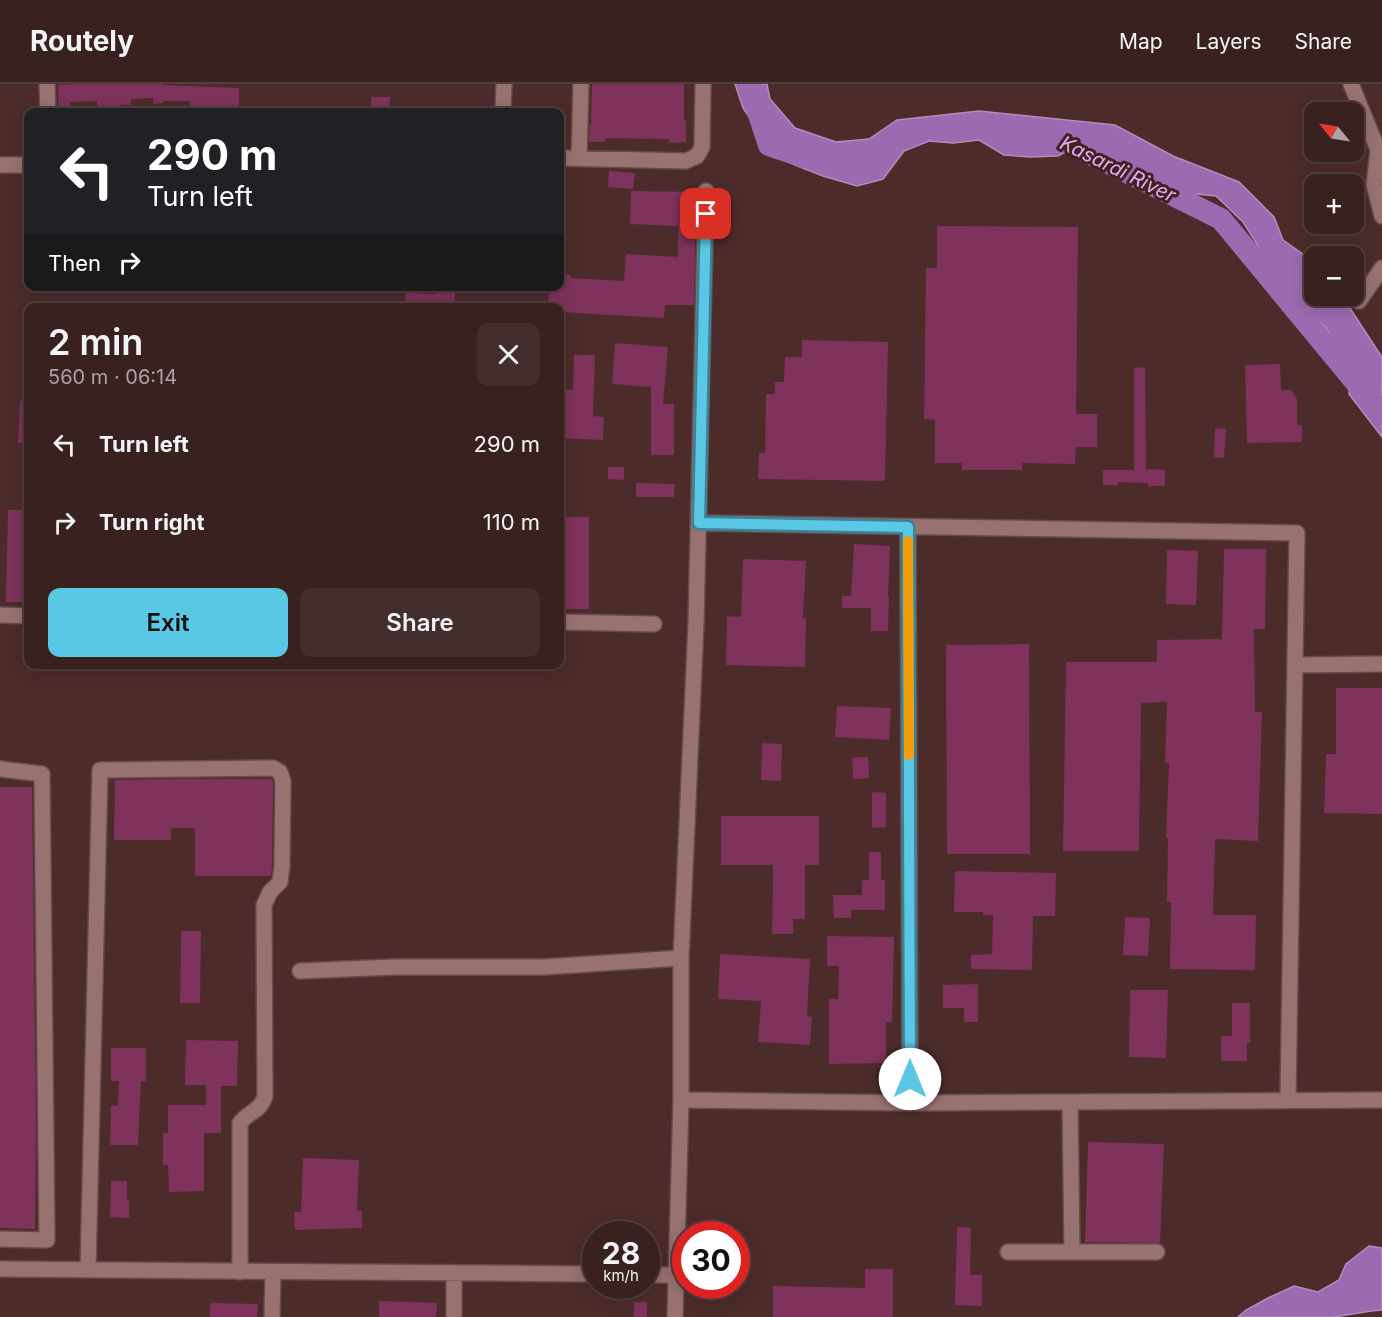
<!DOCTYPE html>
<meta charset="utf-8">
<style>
body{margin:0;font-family:Inter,sans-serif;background:#442e2d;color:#f1f3f6;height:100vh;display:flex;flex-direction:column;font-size:22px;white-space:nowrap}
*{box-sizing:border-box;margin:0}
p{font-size:20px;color:#aba3a5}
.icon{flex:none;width:33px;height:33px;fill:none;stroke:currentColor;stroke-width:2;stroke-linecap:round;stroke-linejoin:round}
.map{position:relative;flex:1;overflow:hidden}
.drawer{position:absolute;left:24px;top:219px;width:540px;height:366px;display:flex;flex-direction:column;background:#392120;border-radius:12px;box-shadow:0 3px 15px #0003,0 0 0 2px #533e3e}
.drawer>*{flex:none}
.hud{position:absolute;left:24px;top:24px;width:540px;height:183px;border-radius:12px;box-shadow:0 3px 15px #0003,0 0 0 2px #533e3e;background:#202124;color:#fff;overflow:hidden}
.needle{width:39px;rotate:300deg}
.buttons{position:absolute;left:1304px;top:18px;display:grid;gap:12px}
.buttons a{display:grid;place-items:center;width:60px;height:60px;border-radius:12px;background:#392120;box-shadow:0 3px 15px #0003,0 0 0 2px #533e3e;font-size:30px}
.speed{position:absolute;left:582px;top:1137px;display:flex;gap:12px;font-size:30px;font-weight:700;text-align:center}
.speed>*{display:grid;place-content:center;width:78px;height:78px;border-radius:50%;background:#392120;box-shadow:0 3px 15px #0003,0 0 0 2px #533e3e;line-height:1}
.speed small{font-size:15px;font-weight:400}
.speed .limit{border:9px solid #d22;background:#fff;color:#111}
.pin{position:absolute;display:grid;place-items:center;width:51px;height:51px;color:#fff;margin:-26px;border-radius:12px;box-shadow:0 3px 9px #0006}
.me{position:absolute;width:66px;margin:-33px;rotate:0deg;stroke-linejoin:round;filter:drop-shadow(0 0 4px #0008)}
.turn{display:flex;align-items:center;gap:21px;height:126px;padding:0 24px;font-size:27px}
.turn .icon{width:78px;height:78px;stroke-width:2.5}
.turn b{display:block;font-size:42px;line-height:51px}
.then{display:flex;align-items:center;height:57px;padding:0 24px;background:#0003;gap:12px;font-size:22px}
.round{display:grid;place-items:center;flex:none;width:63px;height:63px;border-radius:12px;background:#442e2d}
.summary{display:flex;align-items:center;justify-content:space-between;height:102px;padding:0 24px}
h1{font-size:36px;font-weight:600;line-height:45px}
.cta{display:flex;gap:12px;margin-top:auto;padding:12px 24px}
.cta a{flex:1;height:69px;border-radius:12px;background:#5ac8e5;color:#111;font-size:24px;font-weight:600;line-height:69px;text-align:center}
.cta a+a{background:#442e2d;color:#f1f3f6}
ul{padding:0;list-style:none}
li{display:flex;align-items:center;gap:18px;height:78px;padding:0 24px}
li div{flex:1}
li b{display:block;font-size:22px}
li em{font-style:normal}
header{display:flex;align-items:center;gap:36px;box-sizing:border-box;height:84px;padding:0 30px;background:#392120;border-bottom:2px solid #533e3e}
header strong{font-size:28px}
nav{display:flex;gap:33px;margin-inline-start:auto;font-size:21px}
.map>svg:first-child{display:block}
</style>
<header>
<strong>Routely</strong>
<nav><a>Map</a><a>Layers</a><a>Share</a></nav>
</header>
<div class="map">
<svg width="1382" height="1233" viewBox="0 0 1382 1233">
<rect width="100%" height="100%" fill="#4c2c2b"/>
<path fill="#9c6ab0" stroke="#b58bbc" stroke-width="1.5" d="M735 0H767L770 15 795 44 836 58 869 55 897 36 979 27 1115 41 1173 72 1239 98 1274 133 1283 156 1314 178V212H1342L1382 273V353L1349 310 1350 288 1327 245 1266 183 1257 160 1243 138 1216 112 1165 107 1127 92 1105 75 1071 65 1058 72 1030 73 1004 71 979 56 953 59 929 57 904 67 883 95 857 102 823 92 795 81 760 49 743 24Z
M1369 1162 1382 1164V1226L1371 1227 1334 1233H1238L1246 1226 1268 1214 1294 1202 1318 1208 1339 1196 1346 1180Z"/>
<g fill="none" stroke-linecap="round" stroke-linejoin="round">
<path stroke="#9c6ab0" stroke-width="22" d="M749 0 769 61 804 73
M1068 59 1221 135 1382 330"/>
</g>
<path fill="#7e325c" d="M76 0H162V1L239 4V28H189L190 17H163V19L153 20V14L131 15V21H120V23L97 24V17L70 18V26H59L58 1Z
M592 0H684V36H686V58L669 59V55L605 54V58H589L590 40H591Z
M371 13H390L389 28H371Z
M609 87 635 89 633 105 608 103Z
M631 107 696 108 694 221H665L664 234 560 228V224H548L549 202H560V191H571V194L624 197 626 170 678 173V142L630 140Z
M937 142 1078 143 1076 330H1097V363H1076L1075 380 1022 379V386H962V379H935V336L924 335 926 184H937Z
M437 202H455V224H405L406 209 436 210Z
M802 256 888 258 885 397 758 395 759 369H765L766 310H775V298H784L785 273H802Z
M615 259 668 263 663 320H674V371H651V303L612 300Z
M574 271H595L593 332 604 333 603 356 560 354 562 305 573 306Z
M1280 280 1281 306H1291L1297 315V341H1302V358L1247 359 1245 281Z
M1145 283 1146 385 1165 386V402H1148V399L1118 398V401H1103V386H1134V284Z
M20 317H28V359H18Z
M1215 344 1226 345 1224 374 1214 373Z
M608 383H624V396L608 395Z
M636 399 675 400 674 413H636Z
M8 426H28V518H6Z
M560 433H589V525H560Z
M854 460 890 462 888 512H889L888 547H871V524H842V512H851Z
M1224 465H1266L1265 545H1254L1255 628H1262L1258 757 1215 755 1213 831H1256L1255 886 1170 885 1171 818H1167L1168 754H1166L1169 679H1165L1167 618 1141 619 1139 767H1063L1066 578H1157V556L1222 555Z
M1167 466 1198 467 1196 521 1166 520Z
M743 475 806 477 803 534H806L805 583 726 581 727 532 741 533Z
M1029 560 1030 770H947L946 561Z
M1336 604H1382V730L1324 729 1326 670H1336Z
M837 622 891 624 889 656 835 653Z
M762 659 782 660 781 697 761 696Z
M868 673 869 694 853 695 852 674Z
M181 695H272L273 699 272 781 271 792H195V744H171V756H114L115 696Z
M0 703H32L36 1043 35 1145 0 1144Z
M872 708 886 709V743L872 744Z
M721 732H819V781H805V835H793V850H772L773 781H721Z
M869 768H881V796H885V826H851V834H834L833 811H862V796H869Z
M955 787 1056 789 1055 832H1033L1032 886 971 885V871L992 870 993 831H983V828H954Z
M1125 833 1150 834 1148 872 1123 871Z
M181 847H201L200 919H180Z
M827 852 894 853 892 938H886V979L829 980V915H838L839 882H827Z
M720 870 810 875 807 932 812 933 810 961 758 958 761 917 718 915Z
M978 900V938H964V924H943V901Z
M1130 906H1168L1166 974 1129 973Z
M1232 919H1250V959H1247V977H1221V952H1232Z
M186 956 238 957 237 1002H221V1049H204V1107L169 1108 168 1081H163V1049H168V1021H206V1001H185Z
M111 964H146V997H141L138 1061H110L111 1022H118L119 997H111Z
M1088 1058 1164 1060 1160 1159 1085 1158Z
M303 1074 359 1076 357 1127H362V1144L295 1146 294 1128H301Z
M111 1097H127V1117H129V1134L110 1133Z
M957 1143 971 1144 970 1191H982V1222L955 1221Z
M865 1185H893V1233H773V1202L865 1204Z
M379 1217 437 1219 436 1233H379Z
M634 1218H647V1233H634Z
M210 1219 258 1220 257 1233H210Z"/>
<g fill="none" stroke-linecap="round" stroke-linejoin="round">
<g stroke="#664a4a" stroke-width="18">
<path id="minor" d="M47 0 48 28
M1351 0 1378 66 1374 101 1382 132
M503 28 504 0
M560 74 686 77 697 72 702 63 703 0
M579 74 581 0
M0 81H28
M1359 217 1382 184
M699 439 1297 449 1288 1016
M908 443 910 1019
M0 531 28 532
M560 538 654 540
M1295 581 1382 580
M0 685 42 690 47 1156 0 1155
M300 887 394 883H544L681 874
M681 1016 910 1019 1382 1016
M1070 1018 1072 1168
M1008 1168H1157
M0 1185 596 1190
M88 1186 100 686 273 684 280 688 283 697 282 782 280 798 270 808 264 821 265 1012C260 1028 249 1027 240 1039V1188
M646 1191H675
M272 1233 273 1188
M454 1233V1189
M675 1233 681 1016V874L696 539 706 107"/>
</g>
<use href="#minor" stroke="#987271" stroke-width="15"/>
</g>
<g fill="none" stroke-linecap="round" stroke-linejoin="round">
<g stroke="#3a8295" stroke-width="15">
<path id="route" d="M706 130 699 439 908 443 910 995"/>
</g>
<use href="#route" stroke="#5ac8e5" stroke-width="10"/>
<path stroke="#f59e0b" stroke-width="10" d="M908 457 909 671"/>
</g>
<g text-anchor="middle" stroke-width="6" stroke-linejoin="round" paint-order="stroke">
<g font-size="20" font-style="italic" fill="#e0abf6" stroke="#412221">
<text transform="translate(1118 85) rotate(26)" y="7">Kasardi River</text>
</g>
</g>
</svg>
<div class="buttons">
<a><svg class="needle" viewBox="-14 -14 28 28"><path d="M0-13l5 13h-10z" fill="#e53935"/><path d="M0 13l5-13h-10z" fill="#aba3a5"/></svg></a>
<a>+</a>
<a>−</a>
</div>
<div class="speed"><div>28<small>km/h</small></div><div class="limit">30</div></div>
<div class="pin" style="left:706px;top:130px;background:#d93025"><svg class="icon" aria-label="arrive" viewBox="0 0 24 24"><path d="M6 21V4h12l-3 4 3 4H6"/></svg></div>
<svg class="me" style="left:910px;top:995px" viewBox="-20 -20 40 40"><circle r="19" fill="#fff"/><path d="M0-13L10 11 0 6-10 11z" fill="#5ac8e5"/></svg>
<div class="hud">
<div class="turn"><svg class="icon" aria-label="left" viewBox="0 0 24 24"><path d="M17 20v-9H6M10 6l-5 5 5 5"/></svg><div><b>290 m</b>Turn left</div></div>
<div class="then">Then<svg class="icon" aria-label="right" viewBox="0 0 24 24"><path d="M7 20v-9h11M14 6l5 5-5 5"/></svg></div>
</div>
<section class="drawer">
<div class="summary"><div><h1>2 min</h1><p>560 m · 06:14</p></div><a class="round"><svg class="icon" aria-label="close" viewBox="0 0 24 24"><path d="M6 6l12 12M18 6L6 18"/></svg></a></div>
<ul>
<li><svg class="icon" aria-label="left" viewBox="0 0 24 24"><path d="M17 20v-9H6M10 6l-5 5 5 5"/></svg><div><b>Turn left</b></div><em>290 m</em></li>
<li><svg class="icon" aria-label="right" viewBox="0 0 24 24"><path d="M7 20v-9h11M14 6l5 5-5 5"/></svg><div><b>Turn right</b></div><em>110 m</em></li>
</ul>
<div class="cta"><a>Exit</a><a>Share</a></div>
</section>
</div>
